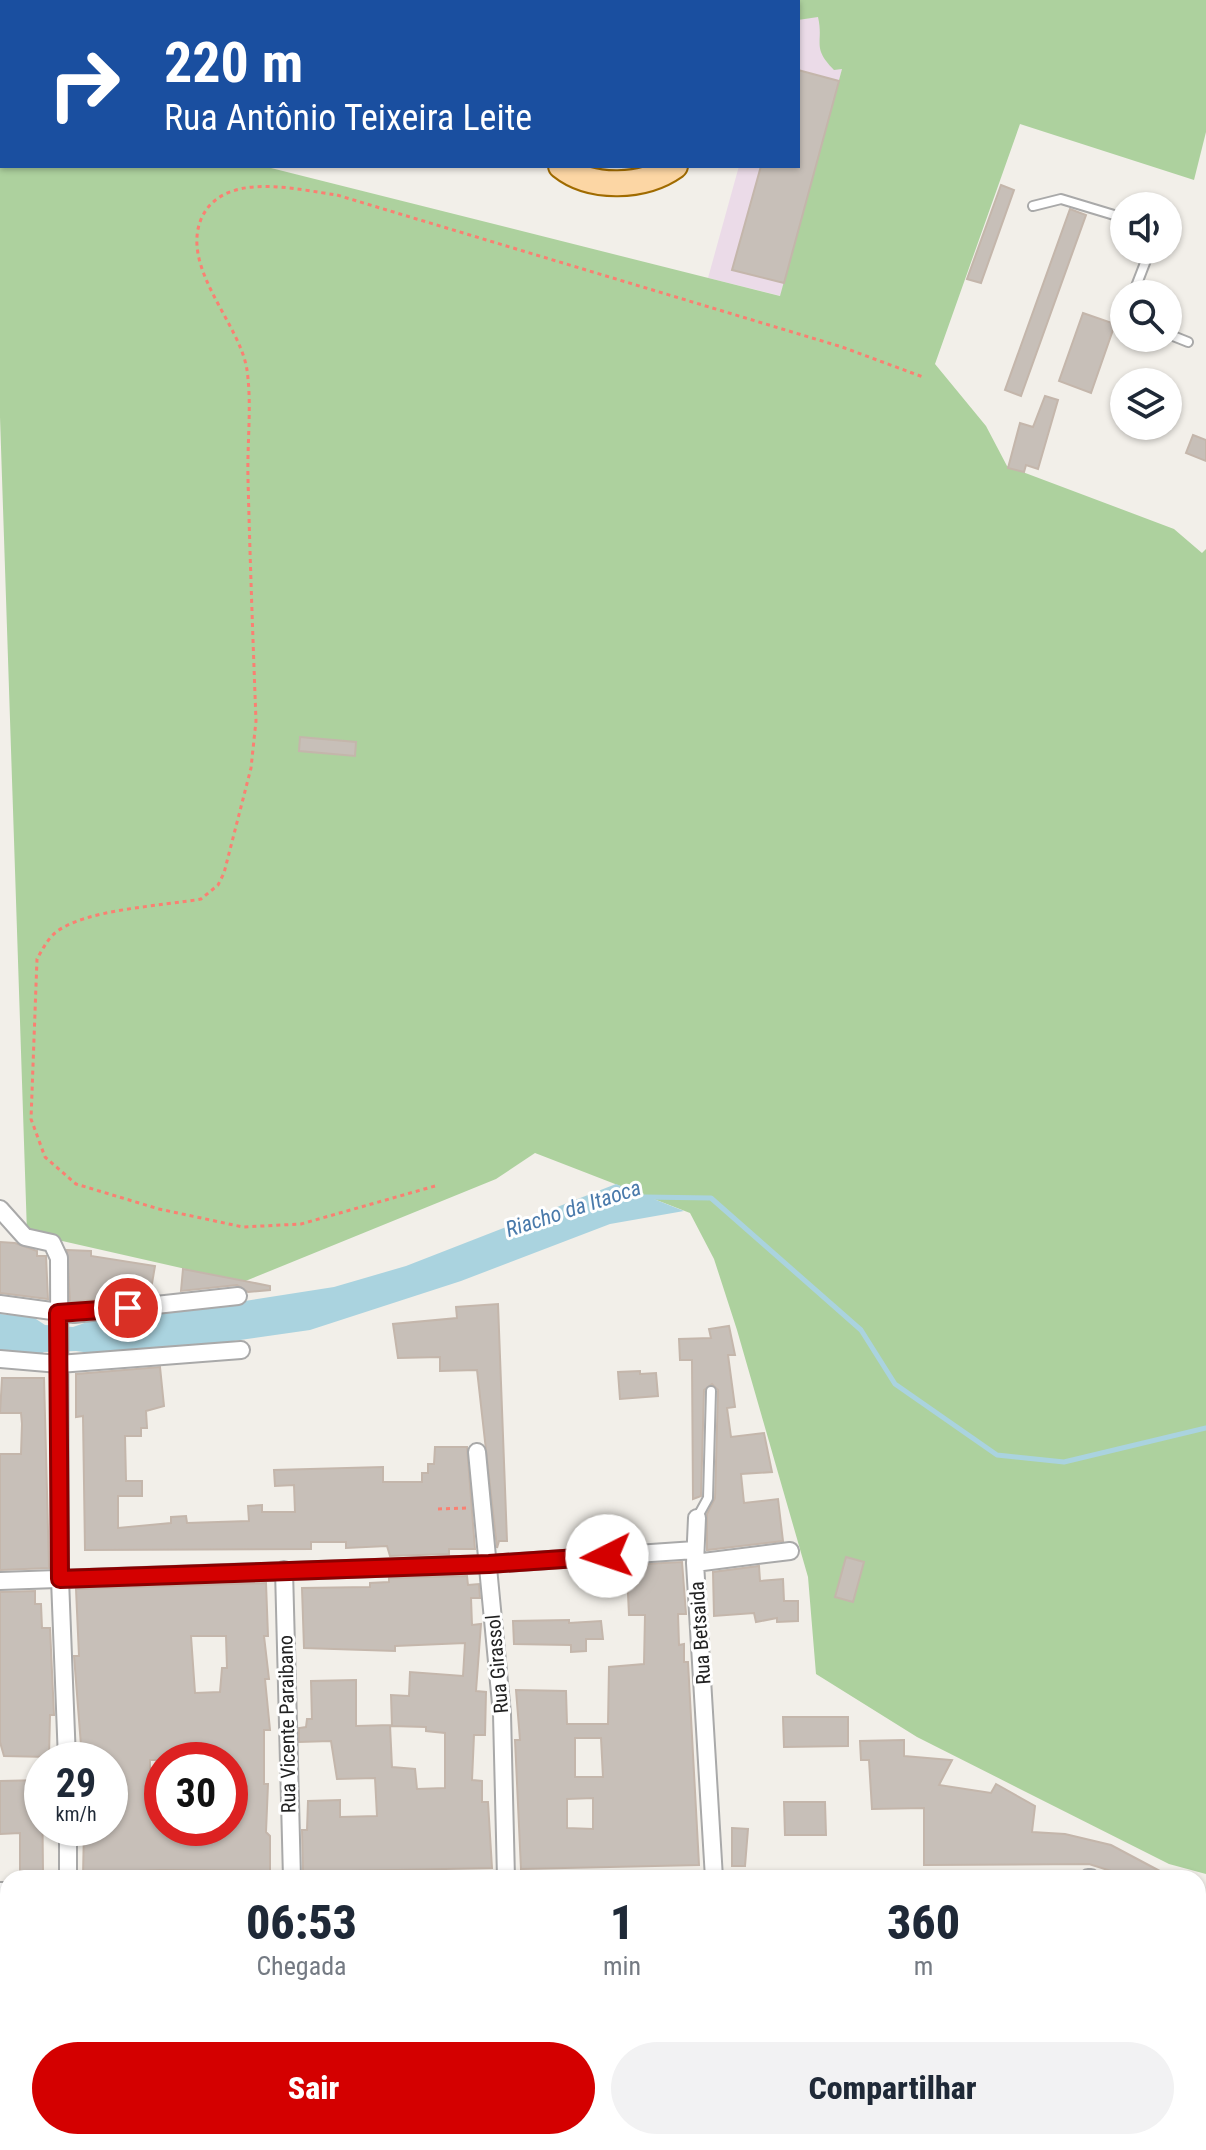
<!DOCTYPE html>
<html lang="pt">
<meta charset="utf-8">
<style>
body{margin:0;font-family:"Roboto Condensed",sans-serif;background:#f2f2f3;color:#1f2937;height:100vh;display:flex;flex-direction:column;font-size:30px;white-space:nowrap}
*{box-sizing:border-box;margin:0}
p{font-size:26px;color:#747a83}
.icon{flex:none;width:44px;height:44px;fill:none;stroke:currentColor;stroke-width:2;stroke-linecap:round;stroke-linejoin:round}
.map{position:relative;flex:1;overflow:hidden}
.sheet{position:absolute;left:0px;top:1870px;width:1206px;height:280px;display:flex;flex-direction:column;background:#fff;border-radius:24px 24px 0 0;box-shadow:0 2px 6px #0004}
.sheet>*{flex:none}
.hud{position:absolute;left:0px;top:0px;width:800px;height:168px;box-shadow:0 2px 6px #0004;background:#1a4fa0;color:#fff;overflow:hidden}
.fabs{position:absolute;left:1110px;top:192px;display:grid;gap:16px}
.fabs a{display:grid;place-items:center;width:72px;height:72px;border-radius:50%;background:#fff;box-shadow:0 2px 6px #0004;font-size:40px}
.speed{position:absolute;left:24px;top:1742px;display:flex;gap:16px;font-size:40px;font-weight:700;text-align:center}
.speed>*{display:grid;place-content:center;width:104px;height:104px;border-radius:50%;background:#fff;box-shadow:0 2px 6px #0004;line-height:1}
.speed small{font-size:20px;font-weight:400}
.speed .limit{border:12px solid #d22;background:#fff;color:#111}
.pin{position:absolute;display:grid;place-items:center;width:68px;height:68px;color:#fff;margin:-34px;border:4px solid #fff;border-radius:50%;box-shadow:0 2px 8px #0007}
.me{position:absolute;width:88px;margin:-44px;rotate:266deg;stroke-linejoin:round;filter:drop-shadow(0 0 6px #0008)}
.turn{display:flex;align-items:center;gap:28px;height:168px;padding:0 32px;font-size:36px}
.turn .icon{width:104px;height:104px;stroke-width:2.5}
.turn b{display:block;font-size:56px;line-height:68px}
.eta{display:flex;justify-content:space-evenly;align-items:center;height:136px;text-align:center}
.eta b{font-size:48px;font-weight:800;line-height:56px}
.action{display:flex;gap:16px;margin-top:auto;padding:16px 32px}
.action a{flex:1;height:92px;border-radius:48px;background:#d40000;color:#fff;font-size:32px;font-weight:800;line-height:92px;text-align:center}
.action a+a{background:#f2f2f3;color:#1f2937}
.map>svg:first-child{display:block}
</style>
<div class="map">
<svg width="1206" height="2150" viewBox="0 0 1206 2150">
<rect width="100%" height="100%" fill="#f2efe9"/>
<path fill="#ebdbe8" d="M754 0H940L853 29 781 296 708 278 739 166H798V2H751Z"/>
<path fill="#ffffe5" d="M1198 1982 1206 1984V2094L1198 2092Z"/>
<path fill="#add19e" d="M764 0H1206V132L1194 180 1020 124 935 364 986 426 1007 466 1174 529 1202 553 1206 549V1874L1169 1864 917 1737 816 1674 808 1577 737 1330 714 1259 690 1213 535 1153 496 1179 243 1282 27 1233 0 417V61L2 166H263L780 296 842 69 834 70C811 47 824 43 818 17L798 20V2H760Z"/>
<path fill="#c8facc" d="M1198 2092 1206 2094V2150H1103L1105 2142H1198Z"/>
<path fill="#aad3df" d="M616 1184 684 1211 610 1224 461 1281 310 1330 120 1357 76 1351 44 1352 32 1359 0 1355V1314L33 1317 45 1325 73 1327 96 1319 187 1310 334 1287 406 1266Z"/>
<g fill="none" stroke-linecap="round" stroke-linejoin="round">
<path stroke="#aad3df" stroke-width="5" d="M644 1197 711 1198 861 1330 895 1384 997 1455 1064 1462 1206 1428"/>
</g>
<path fill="#c7bfb8" stroke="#c4b6ab" stroke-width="2" fill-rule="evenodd" d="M798 70 839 81 784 283 732 270 761 166H798Z
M1001 185 1014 190 981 283 967 279Z
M1070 209 1086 215 1021 396 1005 390Z
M1083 313 1115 324 1091 393 1059 381Z
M1045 396 1058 400 1038 469 1026 465 1024 472 1008 468 1020 423 1033 427Z
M1193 435 1206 440V461L1186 453Z
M300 737 356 742 355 756 299 751Z
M0 1242 15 1243 37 1251V1256H46L48 1299 0 1293Z
M67 1250 91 1251V1256L155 1266 150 1295 70 1302Z
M183 1269 270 1286V1290L248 1292 237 1285 181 1291Z
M498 1304 507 1541H499L497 1548 477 1370 440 1371V1357L398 1358 393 1324 457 1318 456 1307Z
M729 1326 735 1355H728L735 1407 727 1408 731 1437 764 1433 772 1472 741 1474 744 1503 778 1499 783 1541 707 1550V1514L715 1498 718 1390 712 1384 704 1390 701 1496 693 1499 692 1360H680L679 1339 711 1338 709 1329Z
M160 1367 164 1406 146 1411 147 1428H141V1436H125L126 1481H142V1496H118V1528L171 1523V1517L186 1516 187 1523 249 1521 248 1506 262 1505V1512H295L294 1485 275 1486 274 1470 383 1467V1482H422V1473H428V1464H434L435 1447H467L475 1549H449V1554L390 1556 387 1546 346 1548V1542H311V1549L85 1550 83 1416 76 1417V1374Z
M640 1371V1374L656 1373 658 1396 620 1399 618 1372Z
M2 1378H44L49 1568 0 1570V1454H21L22 1424 21 1413H0Z
M846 1557 864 1562 853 1602 835 1597Z
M682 1562 686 1614H678L679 1645 684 1644V1662H688L699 1865 521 1869 515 1740H520L516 1690 566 1691 567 1724H608L609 1667 644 1664 645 1615H629L627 1572 640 1571 644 1564ZM575 1738H601L603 1777H575ZM593 1798V1829L567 1828V1799Z
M759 1566 760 1581 783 1579 784 1601H798V1621L777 1622V1618L756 1622 754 1613 714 1616 713 1572Z
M467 1576 468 1585 479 1584 480 1598H471L472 1625 481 1624 476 1691 486 1692 485 1735H474L472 1780 482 1781V1802H488L492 1868 303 1872 302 1830H307L308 1801 340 1800V1817L377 1816 375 1778 337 1779 331 1741 299 1742V1728L306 1727 307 1719H312L311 1681 356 1680V1726L390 1725 392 1767 415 1769 417 1789 445 1788V1733L426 1731V1727L392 1726 391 1695 409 1696 410 1672 463 1676 465 1643 395 1646V1651L304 1648 302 1588 370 1587V1583L389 1582V1578Z
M266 1583 268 1636H264L269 1679H265L270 1730H264V1784H268L266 1832 270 1836V1871L161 1870 138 1871 128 1877H83L84 1828H110V1760L82 1758 74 1656H79L76 1589ZM191 1636H226L227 1668H222L220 1692 195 1693ZM150 1760H230V1828H225L226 1832 181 1834V1828H162V1788L150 1789Z
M35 1591V1604H41L42 1628H50L54 1715H50L49 1757 4 1756 0 1742V1592Z
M569 1620V1623L601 1621 603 1639H586V1651L571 1652V1645L514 1644 513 1621Z
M783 1717H848V1746L784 1747Z
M904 1740V1756L952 1760 939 1785 991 1793 996 1784 1035 1806 1032 1832 1065 1834 1111 1845 1173 1878H1133L1089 1864 924 1865V1808L872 1809 869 1760H861L860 1741Z
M42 1780 43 1873 20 1871V1833L0 1834V1781Z
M784 1802H825L826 1835H785Z
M732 1828 748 1829 745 1866H732Z"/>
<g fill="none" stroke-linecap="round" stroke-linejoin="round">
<g stroke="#a9a9a9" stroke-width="12">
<path id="service" d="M1033 206 1061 199 1124 218
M1133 294 1150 250
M1168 334 1188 342
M697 1518 708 1498 711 1391"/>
</g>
<g stroke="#a9a9a9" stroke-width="20">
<path id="minor" d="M0 42 2 41
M0 1209 25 1237 52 1243 59 1258 60 1579 67 1760
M0 1304 74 1314 238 1296
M0 1359 59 1364 241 1350
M477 1452 502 1714 506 1878
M697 1518 695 1563 714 1878
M695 1563 790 1551
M284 1570 292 1878
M0 1581 489 1564 695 1550
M68 1828V1878
M1088 1878H1091
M0 1891H8
M78 2142V2150
M510 2142 511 2150
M713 2142 717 2150
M941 2142V2150
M312 2150V2142"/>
</g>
<g stroke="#a06b00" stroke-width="28">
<path id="primary" d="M269 0 287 2
M708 0V2
M731 0V2
M0 1 14 0
M572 2 574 0
M561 166C591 190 644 188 675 166"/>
</g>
<path stroke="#fa8072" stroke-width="3" stroke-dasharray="4 4" stroke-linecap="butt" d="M435 1186 301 1224 243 1227 159 1209 76 1184 45 1157 31 1119 37 959C42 950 47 940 55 933 84 909 163 906 201 899L218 885 224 873 251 768 256 721C253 641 250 560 248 479 247 443 252 405 247 370 240 323 179 267 202 217 225 170 298 190 337 195L842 347 923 377
M438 1509 466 1508"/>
<use href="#service" stroke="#fff" stroke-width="8"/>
<use href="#minor" stroke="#fff" stroke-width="16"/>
<use href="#primary" stroke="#fcd6a4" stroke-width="24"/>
</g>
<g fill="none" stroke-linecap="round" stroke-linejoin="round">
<g stroke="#8a0000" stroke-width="20">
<path id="route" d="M128 1308 58 1313 60 1579 489 1564 607 1556"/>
</g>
<use href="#route" stroke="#d40000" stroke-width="14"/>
</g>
<g text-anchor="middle" stroke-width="6" stroke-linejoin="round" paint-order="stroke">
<g font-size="20" fill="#222" stroke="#fff">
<text transform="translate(700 1633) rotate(-94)" y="7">Rua Betsaida</text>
<text transform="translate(497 1664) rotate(-95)" y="7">Rua Girassol</text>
<text transform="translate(287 1724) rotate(-91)" y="7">Rua Vicente Paraibano</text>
</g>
<g font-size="22" font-style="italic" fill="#4a7aab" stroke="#fff">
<text transform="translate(573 1208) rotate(-18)" y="8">Riacho da Itaoca</text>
</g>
</g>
</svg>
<div class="fabs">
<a><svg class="icon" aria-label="sound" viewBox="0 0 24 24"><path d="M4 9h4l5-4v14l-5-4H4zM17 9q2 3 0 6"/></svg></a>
<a><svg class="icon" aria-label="search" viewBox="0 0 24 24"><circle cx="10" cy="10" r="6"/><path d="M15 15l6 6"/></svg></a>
<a><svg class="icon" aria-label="layers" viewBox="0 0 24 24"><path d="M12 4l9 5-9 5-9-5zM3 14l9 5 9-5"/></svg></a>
</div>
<div class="speed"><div>29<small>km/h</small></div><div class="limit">30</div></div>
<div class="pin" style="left:128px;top:1308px;background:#d93025"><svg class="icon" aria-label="arrive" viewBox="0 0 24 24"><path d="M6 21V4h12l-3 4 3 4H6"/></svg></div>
<svg class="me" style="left:607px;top:1556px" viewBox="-20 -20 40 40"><circle r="19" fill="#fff"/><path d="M0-13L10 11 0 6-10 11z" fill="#d40000"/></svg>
<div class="hud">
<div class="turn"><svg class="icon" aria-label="right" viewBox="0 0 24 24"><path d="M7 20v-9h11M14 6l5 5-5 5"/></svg><div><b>220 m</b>Rua Antônio Teixeira Leite</div></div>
</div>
<section class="sheet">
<div class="eta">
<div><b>06:53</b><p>Chegada</p></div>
<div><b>1</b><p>min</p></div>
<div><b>360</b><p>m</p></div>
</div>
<div class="action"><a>Sair</a><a>Compartilhar</a></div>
</section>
</div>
